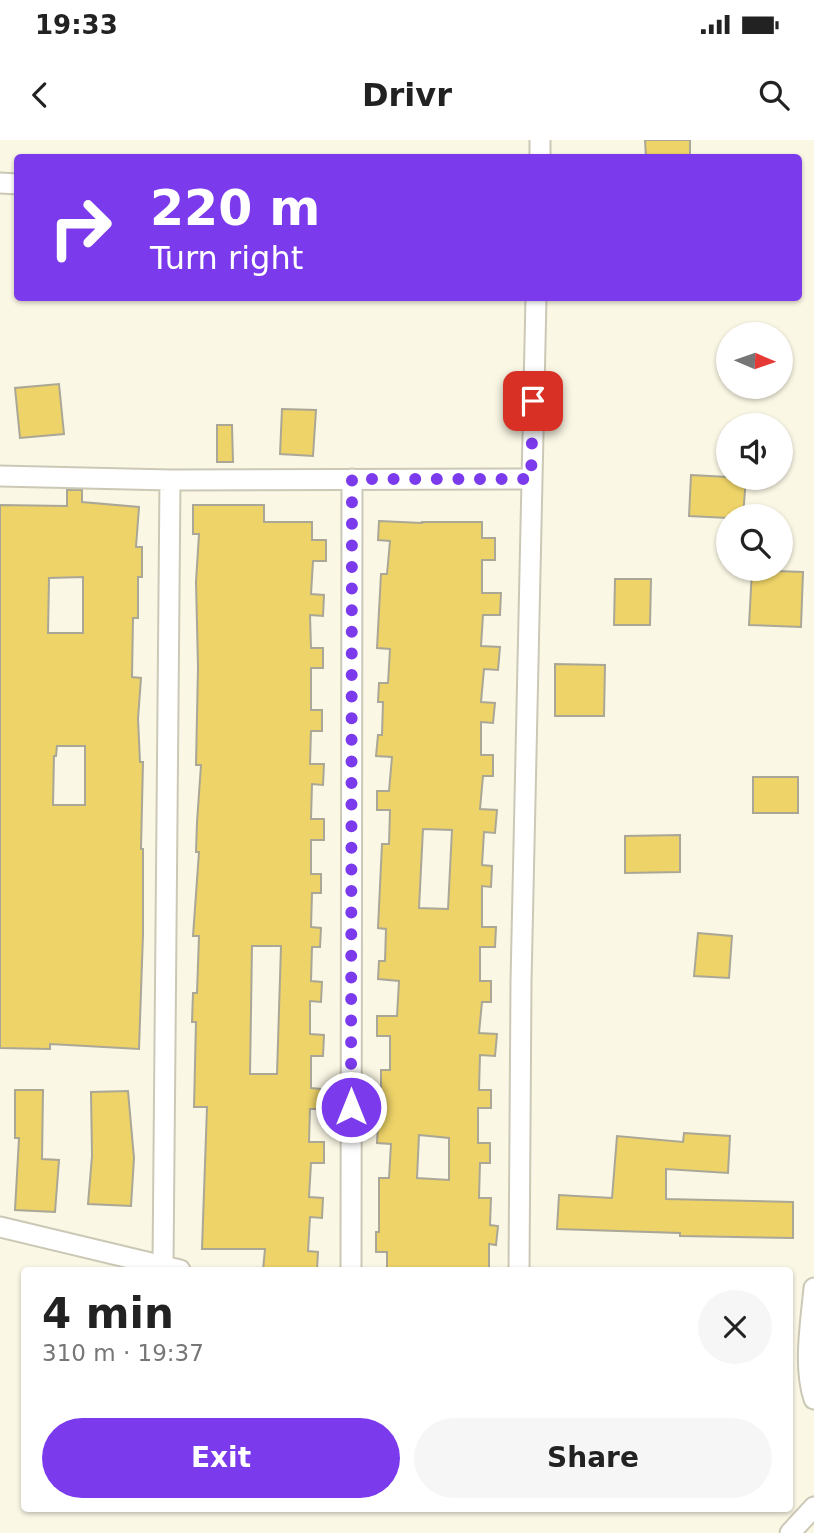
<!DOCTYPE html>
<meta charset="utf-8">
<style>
body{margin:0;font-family:"DejaVu Sans",sans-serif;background:#f6f6f6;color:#222;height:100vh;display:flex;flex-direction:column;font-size:26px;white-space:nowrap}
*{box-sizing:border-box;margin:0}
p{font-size:23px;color:#767676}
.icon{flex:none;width:38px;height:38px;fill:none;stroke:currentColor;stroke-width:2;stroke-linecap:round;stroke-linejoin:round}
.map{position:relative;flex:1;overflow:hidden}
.sheet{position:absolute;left:21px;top:1127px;width:772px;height:245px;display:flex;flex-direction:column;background:#fff;border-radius:7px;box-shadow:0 2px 5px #0004}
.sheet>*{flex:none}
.hud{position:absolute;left:14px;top:14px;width:788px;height:147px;border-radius:7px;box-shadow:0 2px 5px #0004;background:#7c3aed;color:#fff;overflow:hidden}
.needle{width:46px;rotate:92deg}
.tools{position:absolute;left:716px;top:182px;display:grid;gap:14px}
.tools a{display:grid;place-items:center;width:77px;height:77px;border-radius:50%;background:#fff;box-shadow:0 2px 5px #0004;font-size:35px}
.pin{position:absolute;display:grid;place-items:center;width:60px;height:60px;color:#fff;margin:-30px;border-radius:14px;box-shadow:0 4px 10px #0006}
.me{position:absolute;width:77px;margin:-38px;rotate:0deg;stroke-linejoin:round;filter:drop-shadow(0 0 5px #0008)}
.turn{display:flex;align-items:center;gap:24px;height:147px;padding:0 21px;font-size:32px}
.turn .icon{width:91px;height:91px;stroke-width:2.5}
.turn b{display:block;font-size:49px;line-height:60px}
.round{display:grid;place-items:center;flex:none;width:74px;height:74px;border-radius:37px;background:#f6f6f6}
.headline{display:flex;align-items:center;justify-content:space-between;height:119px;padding:0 21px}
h1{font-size:42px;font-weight:800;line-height:52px}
.action{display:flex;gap:14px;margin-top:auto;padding:14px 21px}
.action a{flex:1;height:80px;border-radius:42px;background:#7c3aed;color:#fff;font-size:28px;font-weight:800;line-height:80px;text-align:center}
.action a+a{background:#f6f6f6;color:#222}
.status{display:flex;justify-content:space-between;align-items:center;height:49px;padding:0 35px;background:#fff;direction:ltr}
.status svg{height:19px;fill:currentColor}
header{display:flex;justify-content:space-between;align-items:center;height:91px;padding:0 21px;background:#fff;font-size:32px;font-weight:800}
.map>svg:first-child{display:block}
</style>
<div class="status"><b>19:33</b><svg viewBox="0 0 49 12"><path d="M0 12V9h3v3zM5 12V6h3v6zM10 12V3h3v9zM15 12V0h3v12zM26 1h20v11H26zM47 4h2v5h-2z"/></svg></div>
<header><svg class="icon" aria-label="back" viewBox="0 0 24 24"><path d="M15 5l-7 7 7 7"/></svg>Drivr<svg class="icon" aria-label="search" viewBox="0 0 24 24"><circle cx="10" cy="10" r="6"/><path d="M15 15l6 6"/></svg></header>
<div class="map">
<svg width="814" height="1393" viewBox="0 0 814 1393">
<rect width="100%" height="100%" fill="#fbf7e5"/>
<path fill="#edd368" stroke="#aba796" stroke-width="2" fill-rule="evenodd" d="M645 0H690V18H646Z
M59 244 64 294 20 298 15 248Z
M282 269 316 270 313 316 280 314Z
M217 285H232L233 322H217Z
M691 335 746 338 743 376H728V378L689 376Z
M67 350H82V362L139 367 136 407H142V437H138V478H133L132 537 141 538 138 579 140 622H143L141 709H143V794L139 909 50 904V909L0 908V365L67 366ZM83 437V493H48L49 438ZM57 606H85V665H53L54 616H56Z
M193 365H264V382H312V400H326V421H313L311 454 324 455 323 476 310 475 311 508H323V528H311V570H322V591H311L310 624H324L323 645 312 644 311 679H324V700H311V734H321V753H312L311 787 321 788 320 807H312L311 841 322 842 321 862 310 861V894L324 895 323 916H311V948L321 949V969H310L309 1002H324V1023H311L309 1057 323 1058 322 1078 310 1077 308 1111 318 1112 317 1130H263L265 1109H202L207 967H194L196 882H192L193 853H197L199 796H193L199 712H196L197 682 201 625H196L198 527 196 442 199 394H193ZM252 806H281L277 934H250Z
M379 381 422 383V382H482V398H495V420H482V453H501L500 475H483L481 506 500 507 498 530 484 529 481 562 495 563 493 583 481 582V615H493V636H483L480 669 497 670 495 693 484 692 482 725 492 726 491 747 482 746V787H496L495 807H480V841H491V862H482L479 893 497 894 495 916 480 915 479 950H491V968H478V1003H490V1023H480L479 1058H491L490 1085 498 1086 496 1105 489 1104V1130L387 1128V1112H376V1092H379V1038H389L391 1004 377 1003 378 983H381V930H390V896H377V876H397L399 841 378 839 379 821H385L386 789 378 788 382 704H389L390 670H377V651H389L392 617 376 616 378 595H382L383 562H378L379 543H388L390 509 377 508 381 434H387L390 401 378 400ZM423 689 452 690 448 769 419 768ZM419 995 449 998V1040L417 1038Z
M752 430 803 432 801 487 749 485Z
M615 439H651L650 485H614Z
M555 524 605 525 604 576H555Z
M753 637H798V673H753Z
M680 695V732L625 733V696Z
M698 793 732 796 729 838 694 836Z
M15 950H43L42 1019 59 1020 55 1072 15 1070 19 998H15Z
M128 951 134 1018 131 1066 88 1064 92 1016 91 952Z
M684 993 730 996 728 1033 666 1029V1059L793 1062V1098L680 1096V1093L557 1089 559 1055 612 1058 617 996 683 1002Z"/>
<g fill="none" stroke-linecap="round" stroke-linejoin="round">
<g stroke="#ccc8b6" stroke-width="23">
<path id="street" d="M540 18V0
M0 43 18 44
M0 336 170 340 531 339
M0 1087 180 1130
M163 1126 170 340
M351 1130 352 339
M519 1130 521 842 536 158
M814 1148C811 1181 803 1227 814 1259
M790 1393 814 1367"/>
</g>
<use href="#street" stroke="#fff" stroke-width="19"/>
</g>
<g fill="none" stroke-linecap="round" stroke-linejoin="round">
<path stroke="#7c3aed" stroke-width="12" stroke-dasharray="0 21.6" d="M351 967 352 339H531L533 261"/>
</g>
</svg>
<div class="tools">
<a><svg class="needle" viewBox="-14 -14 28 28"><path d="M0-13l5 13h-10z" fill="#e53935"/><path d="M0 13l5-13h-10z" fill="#767676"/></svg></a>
<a><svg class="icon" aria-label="sound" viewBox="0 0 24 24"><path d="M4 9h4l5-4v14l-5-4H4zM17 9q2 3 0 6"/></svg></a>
<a><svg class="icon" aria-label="search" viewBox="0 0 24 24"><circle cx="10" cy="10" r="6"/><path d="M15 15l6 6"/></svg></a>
</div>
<div class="pin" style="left:533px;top:261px;background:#d93025"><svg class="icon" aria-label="arrive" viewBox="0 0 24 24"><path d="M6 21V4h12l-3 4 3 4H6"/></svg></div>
<svg class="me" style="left:351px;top:967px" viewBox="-20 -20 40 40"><circle r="17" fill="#7c3aed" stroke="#fff" stroke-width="3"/><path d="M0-11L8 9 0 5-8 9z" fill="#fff"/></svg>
<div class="hud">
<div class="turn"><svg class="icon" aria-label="right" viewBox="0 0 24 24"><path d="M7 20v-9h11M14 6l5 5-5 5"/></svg><div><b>220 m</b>Turn right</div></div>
</div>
<section class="sheet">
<div class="headline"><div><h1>4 min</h1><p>310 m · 19:37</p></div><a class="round"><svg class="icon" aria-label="close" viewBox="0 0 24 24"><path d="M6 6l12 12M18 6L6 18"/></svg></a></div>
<div class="action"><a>Exit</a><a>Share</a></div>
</section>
</div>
